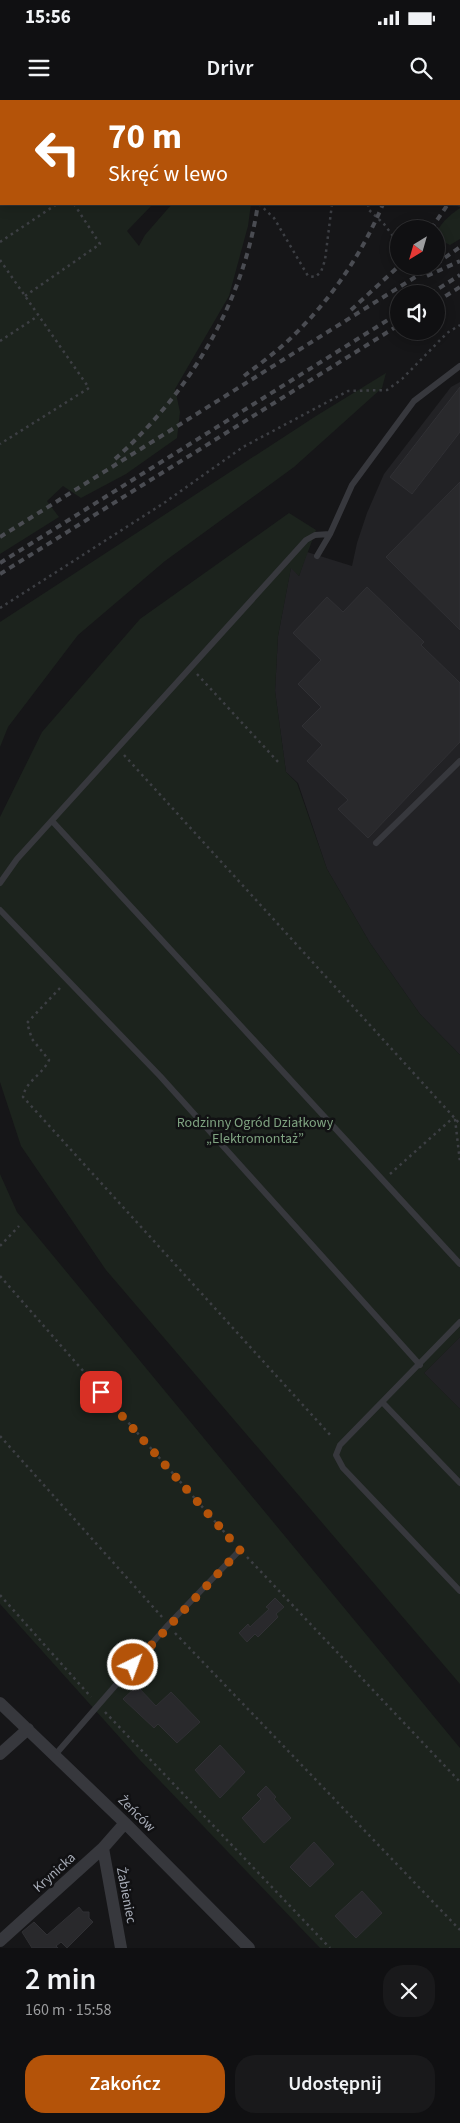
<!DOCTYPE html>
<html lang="pl">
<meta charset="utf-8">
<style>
body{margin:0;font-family:"Source Sans 3",sans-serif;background:#19191b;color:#f1f3f6;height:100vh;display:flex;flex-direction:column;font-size:19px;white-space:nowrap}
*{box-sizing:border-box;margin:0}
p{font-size:16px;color:#9c9d9f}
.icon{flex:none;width:28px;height:28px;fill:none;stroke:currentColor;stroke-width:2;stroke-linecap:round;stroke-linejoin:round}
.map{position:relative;height:1848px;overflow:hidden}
.details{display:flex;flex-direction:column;background:#101012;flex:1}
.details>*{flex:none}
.guide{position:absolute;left:0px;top:0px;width:460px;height:105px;box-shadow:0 2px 12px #0003,0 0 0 1px #303032;background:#b45309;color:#fff;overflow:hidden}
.needle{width:32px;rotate:217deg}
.fabs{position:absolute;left:390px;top:120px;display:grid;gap:10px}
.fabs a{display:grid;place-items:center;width:55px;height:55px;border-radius:50%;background:#101012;box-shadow:0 2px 12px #0003,0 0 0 1px #303032;font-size:25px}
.pin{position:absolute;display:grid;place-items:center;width:42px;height:42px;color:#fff;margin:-21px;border-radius:10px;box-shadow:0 2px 8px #0006}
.me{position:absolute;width:55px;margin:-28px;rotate:42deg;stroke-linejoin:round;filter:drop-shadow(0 0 4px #0008)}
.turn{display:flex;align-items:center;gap:18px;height:105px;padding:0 25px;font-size:22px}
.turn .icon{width:65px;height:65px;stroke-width:2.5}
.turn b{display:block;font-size:35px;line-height:42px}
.round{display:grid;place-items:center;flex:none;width:52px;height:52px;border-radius:20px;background:#19191b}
.headline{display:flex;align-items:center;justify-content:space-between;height:85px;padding:0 25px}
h1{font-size:30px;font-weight:600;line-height:38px}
.action{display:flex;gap:10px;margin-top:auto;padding:10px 25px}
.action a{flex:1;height:58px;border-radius:20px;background:#b45309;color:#fff;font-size:20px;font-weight:600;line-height:58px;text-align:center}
.action a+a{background:#19191b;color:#f1f3f6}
.status{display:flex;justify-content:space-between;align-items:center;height:35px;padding:0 25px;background:#101012;direction:ltr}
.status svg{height:14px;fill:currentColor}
header{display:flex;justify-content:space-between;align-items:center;height:65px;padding:0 25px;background:#101012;font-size:22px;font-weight:600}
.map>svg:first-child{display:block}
</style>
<div class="status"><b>15:56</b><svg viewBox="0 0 49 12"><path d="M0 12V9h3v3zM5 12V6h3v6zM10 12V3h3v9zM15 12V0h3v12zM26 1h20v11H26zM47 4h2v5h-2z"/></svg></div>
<header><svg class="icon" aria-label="menu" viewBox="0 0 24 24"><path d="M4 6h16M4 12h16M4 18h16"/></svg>Drivr<svg class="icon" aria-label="search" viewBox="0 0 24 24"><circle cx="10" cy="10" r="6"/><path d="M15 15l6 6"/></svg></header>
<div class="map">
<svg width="460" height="1848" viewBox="0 0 460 1848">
<rect width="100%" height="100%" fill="#161618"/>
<path fill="#222225" d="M383 0H460V107L451 104H459V1Z
M460 282V955L420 914 370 843 327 769 298 683 286 672 275 591 278 536 291 467 299 476 307 452 352 466 357 443 367 413 384 374 451 287Z
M460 1237V1309L424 1273Z"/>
<path fill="#1c231d" d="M0 0 152 1H1V104H153L127 131 139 146 145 135 172 104H251L248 126 229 196 175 289 180 312 177 338 126 374 81 398 63 386 47 401 59 417 0 454Z
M460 108V139L450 145 436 138C437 125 450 115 460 108Z
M386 273 382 288 294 367 165 461 78 535 8 627 0 647V522L316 316Z
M289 413 316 430 299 476 291 468 278 536 275 591 286 672 297 683 327 769 370 843 420 914 460 955V1237L424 1273 460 1309V1584L106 1170 21 1046 0 982V717L42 632 140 519Z
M0 1074 17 1112 460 1648V1848H320L139 1659 0 1504Z"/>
<path fill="#29292c" stroke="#303034" d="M460 287V332L412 394 390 377Z
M460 382V530L386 457Z
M367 487 424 542 421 545 460 583V642L368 738 338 709 348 700 307 661 322 645 302 626 321 607 298 584 321 560 293 533 327 497 343 512Z
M275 1498 284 1507 276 1514 278 1517 258 1537 255 1534 247 1542 239 1533 248 1524 250 1527 269 1509 266 1507Z
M137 1586 156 1606 171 1592 200 1622 177 1643 158 1624 154 1628 123 1599Z
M220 1645 245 1672 220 1698 195 1670Z
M266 1686 276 1697 274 1699 291 1718 264 1743 242 1718 261 1699 257 1695Z
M314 1742 334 1764 310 1787 290 1767Z
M362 1791 382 1813 356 1838 335 1816Z
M79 1807 83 1812H89V1818L93 1822 67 1848 61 1842 56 1846 58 1848H32L22 1832 34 1822 47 1835Z"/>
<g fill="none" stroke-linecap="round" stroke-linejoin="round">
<path stroke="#3d3f44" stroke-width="2.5" stroke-dasharray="2.5 4" stroke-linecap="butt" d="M161 0 162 1
M356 0V1
M259 104 274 118 308 176 315 177 321 172 325 160 332 104
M368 104 369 110 384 124 399 144
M0 142 57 104
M0 160 89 288 0 344
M25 196 100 144 74 104
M0 241 38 216
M0 508 164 403 243 347 348 291 387 290 402 279 447 233 460 225
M197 574 280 664
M124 655 460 1024
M60 888 27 923 32 939 49 960C43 974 25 982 23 997L332 1337
M455 1019 460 1062
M390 1074 454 1017
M0 1146 19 1126
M0 1176 233 1442
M0 1336 162 1517
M247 1457 460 1682
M0 1495 91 1597
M175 1533 460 1830
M105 1612 330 1848"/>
<path stroke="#37383d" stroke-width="6" d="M317 456 330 434
M53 722 460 1164
M376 743 460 661
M0 783 17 759 306 440 315 435 330 434 352 385 414 301 460 266
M0 810 160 976 420 1265
M460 1222 340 1345 336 1355 343 1368 460 1491
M383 1303 460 1383
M55 1655 168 1525 240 1450"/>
<path stroke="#37383d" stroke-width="12" d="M0 1603 125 1723 249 1848
M0 1654 28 1629
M103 1748 121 1848
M0 1841 103 1748 125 1723"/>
<path stroke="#4a4c52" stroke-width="4" stroke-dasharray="6 5" stroke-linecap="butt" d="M262 0V1
M413 1V0
M459 83 460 81
M431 129 448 104
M436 164 460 147
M427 176 460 161
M430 194 460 175
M436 202 460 187
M351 210 399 166
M244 276C261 263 279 250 295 234 332 198 363 152 383 104
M115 359C190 292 243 204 258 104
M0 437 433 166
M0 463 399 213
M0 474 399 225"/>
</g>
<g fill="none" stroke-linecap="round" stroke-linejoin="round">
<path stroke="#b45309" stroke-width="9" stroke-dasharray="0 16.2" d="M101 1292 240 1450 133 1565"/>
</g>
<g text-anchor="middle" stroke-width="5" stroke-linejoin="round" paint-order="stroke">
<g font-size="14" fill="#7fa381" stroke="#111113">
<text x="255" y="1027">Rodzinny Ogród Działkowy<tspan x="255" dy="16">„Elektromontaż”</tspan></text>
</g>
<g font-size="14" fill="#a8adb8" stroke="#111113">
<text transform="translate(137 1713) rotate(44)" y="5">Żeńców</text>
<text transform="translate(54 1772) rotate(-42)" y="5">Krynicka</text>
<text transform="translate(127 1795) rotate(79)" y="5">Żabieniec</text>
</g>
</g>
</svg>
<div class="fabs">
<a><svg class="needle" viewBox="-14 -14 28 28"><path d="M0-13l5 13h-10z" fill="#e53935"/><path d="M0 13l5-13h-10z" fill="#9c9d9f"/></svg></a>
<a><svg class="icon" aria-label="sound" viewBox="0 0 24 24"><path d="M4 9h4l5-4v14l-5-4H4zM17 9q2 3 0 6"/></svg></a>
</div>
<div class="pin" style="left:101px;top:1292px;background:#d93025"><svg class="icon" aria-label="arrive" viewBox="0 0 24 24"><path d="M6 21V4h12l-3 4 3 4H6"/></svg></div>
<svg class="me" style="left:133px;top:1565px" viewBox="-20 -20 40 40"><circle r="17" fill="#b45309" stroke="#fff" stroke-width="3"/><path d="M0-11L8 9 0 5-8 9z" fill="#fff"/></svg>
<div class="guide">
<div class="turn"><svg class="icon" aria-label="left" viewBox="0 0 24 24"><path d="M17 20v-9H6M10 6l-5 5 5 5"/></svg><div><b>70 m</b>Skręć w lewo</div></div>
</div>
</div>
<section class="details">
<div class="headline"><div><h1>2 min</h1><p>160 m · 15:58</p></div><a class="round"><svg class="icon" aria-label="close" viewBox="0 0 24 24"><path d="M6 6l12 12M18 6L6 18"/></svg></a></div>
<div class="action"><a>Zakończ</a><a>Udostępnij</a></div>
</section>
